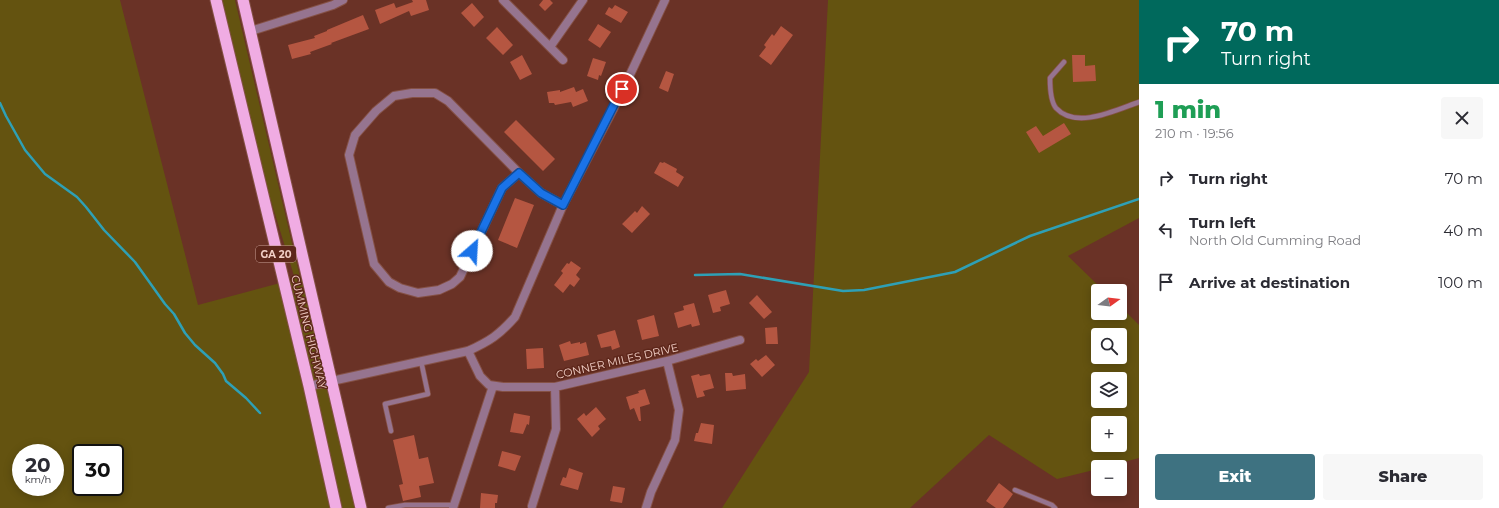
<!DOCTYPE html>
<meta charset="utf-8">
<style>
body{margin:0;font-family:Montserrat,sans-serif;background:#f7f7f7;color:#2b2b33;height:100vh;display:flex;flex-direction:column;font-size:15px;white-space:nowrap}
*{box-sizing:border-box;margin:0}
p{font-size:13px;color:#7c7c81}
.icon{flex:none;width:22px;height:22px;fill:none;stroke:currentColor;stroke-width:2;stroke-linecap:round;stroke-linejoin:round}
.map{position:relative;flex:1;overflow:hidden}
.details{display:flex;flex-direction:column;background:#fff;width:360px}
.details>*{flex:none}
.guide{background:#00695c;color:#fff;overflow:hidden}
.needle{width:26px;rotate:75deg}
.tools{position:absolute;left:1091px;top:284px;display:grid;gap:8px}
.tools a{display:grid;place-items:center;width:36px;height:36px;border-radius:4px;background:#fff;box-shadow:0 2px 10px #0003;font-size:20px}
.speed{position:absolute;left:12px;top:444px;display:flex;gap:8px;font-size:20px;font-weight:700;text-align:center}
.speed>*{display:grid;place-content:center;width:52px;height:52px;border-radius:50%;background:#fff;box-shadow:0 2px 10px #0003;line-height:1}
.speed small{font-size:10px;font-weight:400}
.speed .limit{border:2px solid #111;border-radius:6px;background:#fff;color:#111}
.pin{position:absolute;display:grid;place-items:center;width:34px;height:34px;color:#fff;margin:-17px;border:2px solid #fff;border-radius:50%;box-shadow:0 1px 4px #0007}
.me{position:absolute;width:44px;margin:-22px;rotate:26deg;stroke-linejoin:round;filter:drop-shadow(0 0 3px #0008)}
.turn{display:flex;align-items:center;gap:14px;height:84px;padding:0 16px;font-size:18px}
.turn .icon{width:52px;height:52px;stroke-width:2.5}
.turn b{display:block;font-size:28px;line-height:34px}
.round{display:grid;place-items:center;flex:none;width:42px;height:42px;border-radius:4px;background:#f7f7f7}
.overview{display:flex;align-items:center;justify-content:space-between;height:68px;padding:0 16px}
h1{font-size:24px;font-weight:800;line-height:30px;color:#1e9e55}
.action{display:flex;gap:8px;margin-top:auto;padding:8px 16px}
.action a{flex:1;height:46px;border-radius:4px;background:#3e7281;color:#fff;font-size:16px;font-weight:800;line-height:46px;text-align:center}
.action a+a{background:#f7f7f7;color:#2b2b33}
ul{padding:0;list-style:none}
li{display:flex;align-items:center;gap:12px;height:52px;padding:0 16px}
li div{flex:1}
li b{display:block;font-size:15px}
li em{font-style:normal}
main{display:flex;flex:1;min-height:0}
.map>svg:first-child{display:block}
</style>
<main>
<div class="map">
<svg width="1139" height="508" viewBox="0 0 1139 508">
<rect width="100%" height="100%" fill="#6a3226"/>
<path fill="#645310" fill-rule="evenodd" d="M0 0H120L198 305 295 279 253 143 220 0H235L300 277 311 275 364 508H0ZM21 453H55V487H21ZM81 453H115V487H81Z
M828 0H1139V218L1068 256 1104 291H1098V313H1120V306L1139 325V458L1105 467H1098V469L1057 479 989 435 910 508H722L809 372ZM1098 335H1120V357H1098ZM1098 379H1120V401H1098ZM1098 423H1120V445H1098Z"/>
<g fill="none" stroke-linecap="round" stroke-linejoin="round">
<path stroke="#2ea0b6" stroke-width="2.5" d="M0 103 6 116 25 150 45 174 77 197 86 207 104 230 135 262 165 304 174 314 185 333 195 345 215 363 223 374 226 381 246 398 260 413
M695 275 740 274 843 291 864 290 955 272 1030 236 1139 199"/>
</g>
<path fill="#b55641" d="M412 0H426L429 10 411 16 409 11 380 24 375 10 394 3 396 8 413 2Z
M543 0H550L553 3 545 11 539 5Z
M472 3 484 17 474 27 461 13Z
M615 5 628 12 621 23 605 14 609 7 612 9Z
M363 15 369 29 331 43 332 44 310 52 311 54 292 59 288 45 315 38 314 36 327 31V30Z
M598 24 611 32 600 48 588 40Z
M781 26 793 35 771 65 759 56 766 47 764 45 772 34 774 36Z
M497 27 513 45 503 55 486 38Z
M522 55 532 74 520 80 510 62Z
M1072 55H1085V66L1095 65 1096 81 1073 82Z
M593 58 606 62 601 76 599 75 598 80 587 76Z
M666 71 674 74 668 92 659 88Z
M574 87 576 92 583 89 588 101 573 107 571 102 555 105 554 103H549L547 92 560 90V92Z
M516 120 555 159 543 171 504 132Z
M1064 123 1071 134 1039 153 1026 132 1036 126 1043 136Z
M660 162 663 163 664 162 677 169 676 172 684 177 678 187 654 173Z
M515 198 534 205 517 248 498 240Z
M642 206 650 214 632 233 622 224 635 211 637 213Z
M571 261 581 268 576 275 580 279 574 287 570 284 563 293 554 285 563 273 561 271 567 263 569 264Z
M726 290 730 304 720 307 721 311 713 313 708 295Z
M757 295 772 312 764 319 749 303Z
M694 303 700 325 692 327 691 324 678 328 674 313 684 310 683 306Z
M654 315 659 336 642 340 637 320Z
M777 327 778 344H766L765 328Z
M615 330 620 347 612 350 611 346 601 348 597 335Z
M570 341 571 344 580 342V344L586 342 589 355 564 361 559 345Z
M543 348 544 368 527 369 526 349Z
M766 355 775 365 762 377 750 364 756 359 758 361Z
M725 373H732L733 376 745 374 746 389 726 391Z
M699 374 700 376 710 374 714 388 703 391 705 396 697 398 691 376Z
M645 389 650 404 640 407 641 421H639L634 408 630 410 626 397 639 393 638 391Z
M596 407 606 419 598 426 600 429 592 437 577 419 584 413 586 416Z
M514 413 530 416 529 425 527 424 523 434 510 432Z
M701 423 714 425 712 444 694 441 696 433H698Z
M414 435 419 459 428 457 434 483 419 486 421 497 403 501 399 485 403 484 393 440Z
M502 451 521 456 515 471 498 466Z
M569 468 583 473 578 490 560 485 563 477 566 478Z
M999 483 1013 494 1003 508H996L986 501Z
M613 486 625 488 622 503 610 501Z
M481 493 498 495 497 503H495V508H480Z"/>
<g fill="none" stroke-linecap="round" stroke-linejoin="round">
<g stroke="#855146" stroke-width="6">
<path id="service" d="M1064 62 1050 78C1050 86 1051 102 1056 108 1076 130 1116 110 1139 102
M391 431 385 404 428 394 421 361
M1015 490 1052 505 1055 508
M388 508 405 505H454"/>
</g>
<g stroke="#855146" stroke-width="10">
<path id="minor" d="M503 0 563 60
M251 31 333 5 343 0
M550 47 583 0
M519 173 502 188 460 277 452 284 439 290 418 293 400 288 389 282 374 264 349 155 355 135 376 111 394 96 412 93H435L448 101 519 173 541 193 563 205
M468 351 480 376 489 385 503 387H555L667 361 740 340
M532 506 556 429 555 387
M453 508 493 386
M646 508 651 492 675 440 679 410 667 361"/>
</g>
<g stroke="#855146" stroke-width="10">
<path id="tertiary" d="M309 386 468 351C490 341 499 335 515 317L563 205 620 96 665 0"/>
</g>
<g stroke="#855146" stroke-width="13">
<path id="trunk" d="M216 0 309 386 336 508
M243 0 361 508"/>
</g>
<use href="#service" stroke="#96748f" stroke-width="4.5"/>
<use href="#minor" stroke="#96748f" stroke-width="8"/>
<use href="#tertiary" stroke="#96748f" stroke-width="8"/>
<use href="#trunk" stroke="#f0ace3" stroke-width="11"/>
</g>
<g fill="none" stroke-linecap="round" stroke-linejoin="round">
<g stroke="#114b97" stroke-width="10">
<path id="route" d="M472 251 502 188 519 173 541 193 563 205 622 89"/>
</g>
<use href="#route" stroke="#1a73e8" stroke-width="7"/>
</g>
<g text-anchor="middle" stroke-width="3" stroke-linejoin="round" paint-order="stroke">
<rect fill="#5e271b" stroke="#c69d93" stroke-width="1" x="256" y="246" width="40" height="16" rx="3"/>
<g font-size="10" font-weight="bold" fill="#f2cfc6">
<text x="276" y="258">GA 20</text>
</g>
<g font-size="11" fill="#f2cfc6" stroke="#5e271b">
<text transform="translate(309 332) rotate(76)" y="4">CUMMING HIGHWAY</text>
<text transform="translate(617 361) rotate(-13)" y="4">CONNER MILES DRIVE</text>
</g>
</g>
</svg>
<div class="tools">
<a><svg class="needle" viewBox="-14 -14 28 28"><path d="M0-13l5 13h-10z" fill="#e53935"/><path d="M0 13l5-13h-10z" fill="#7c7c81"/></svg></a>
<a><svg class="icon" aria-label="search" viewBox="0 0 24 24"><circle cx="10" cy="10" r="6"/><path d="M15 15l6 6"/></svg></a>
<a><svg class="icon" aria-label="layers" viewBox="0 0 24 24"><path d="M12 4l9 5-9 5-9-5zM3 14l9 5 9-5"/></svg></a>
<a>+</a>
<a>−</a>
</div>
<div class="speed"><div>20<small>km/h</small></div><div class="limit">30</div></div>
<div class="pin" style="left:622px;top:89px;background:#d93025"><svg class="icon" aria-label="arrive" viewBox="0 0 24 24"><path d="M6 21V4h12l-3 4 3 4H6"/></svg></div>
<svg class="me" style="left:472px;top:251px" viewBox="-20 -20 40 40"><circle r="19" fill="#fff"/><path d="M0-13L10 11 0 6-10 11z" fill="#1a73e8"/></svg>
</div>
<section class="details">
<div class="guide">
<div class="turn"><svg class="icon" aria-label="right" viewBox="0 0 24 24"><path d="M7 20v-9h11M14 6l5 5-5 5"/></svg><div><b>70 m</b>Turn right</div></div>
</div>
<div class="overview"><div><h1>1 min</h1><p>210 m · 19:56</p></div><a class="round"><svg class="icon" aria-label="close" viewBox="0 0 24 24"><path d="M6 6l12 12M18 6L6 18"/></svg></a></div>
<ul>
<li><svg class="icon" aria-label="right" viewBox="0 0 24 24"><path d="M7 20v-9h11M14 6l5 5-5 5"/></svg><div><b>Turn right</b></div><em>70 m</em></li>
<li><svg class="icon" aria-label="left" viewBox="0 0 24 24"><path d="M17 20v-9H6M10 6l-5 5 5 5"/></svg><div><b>Turn left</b><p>North Old Cumming Road</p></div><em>40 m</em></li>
<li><svg class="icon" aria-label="arrive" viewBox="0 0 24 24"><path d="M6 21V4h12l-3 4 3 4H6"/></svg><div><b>Arrive at destination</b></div><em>100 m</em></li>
</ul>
<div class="action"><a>Exit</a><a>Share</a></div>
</section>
</main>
